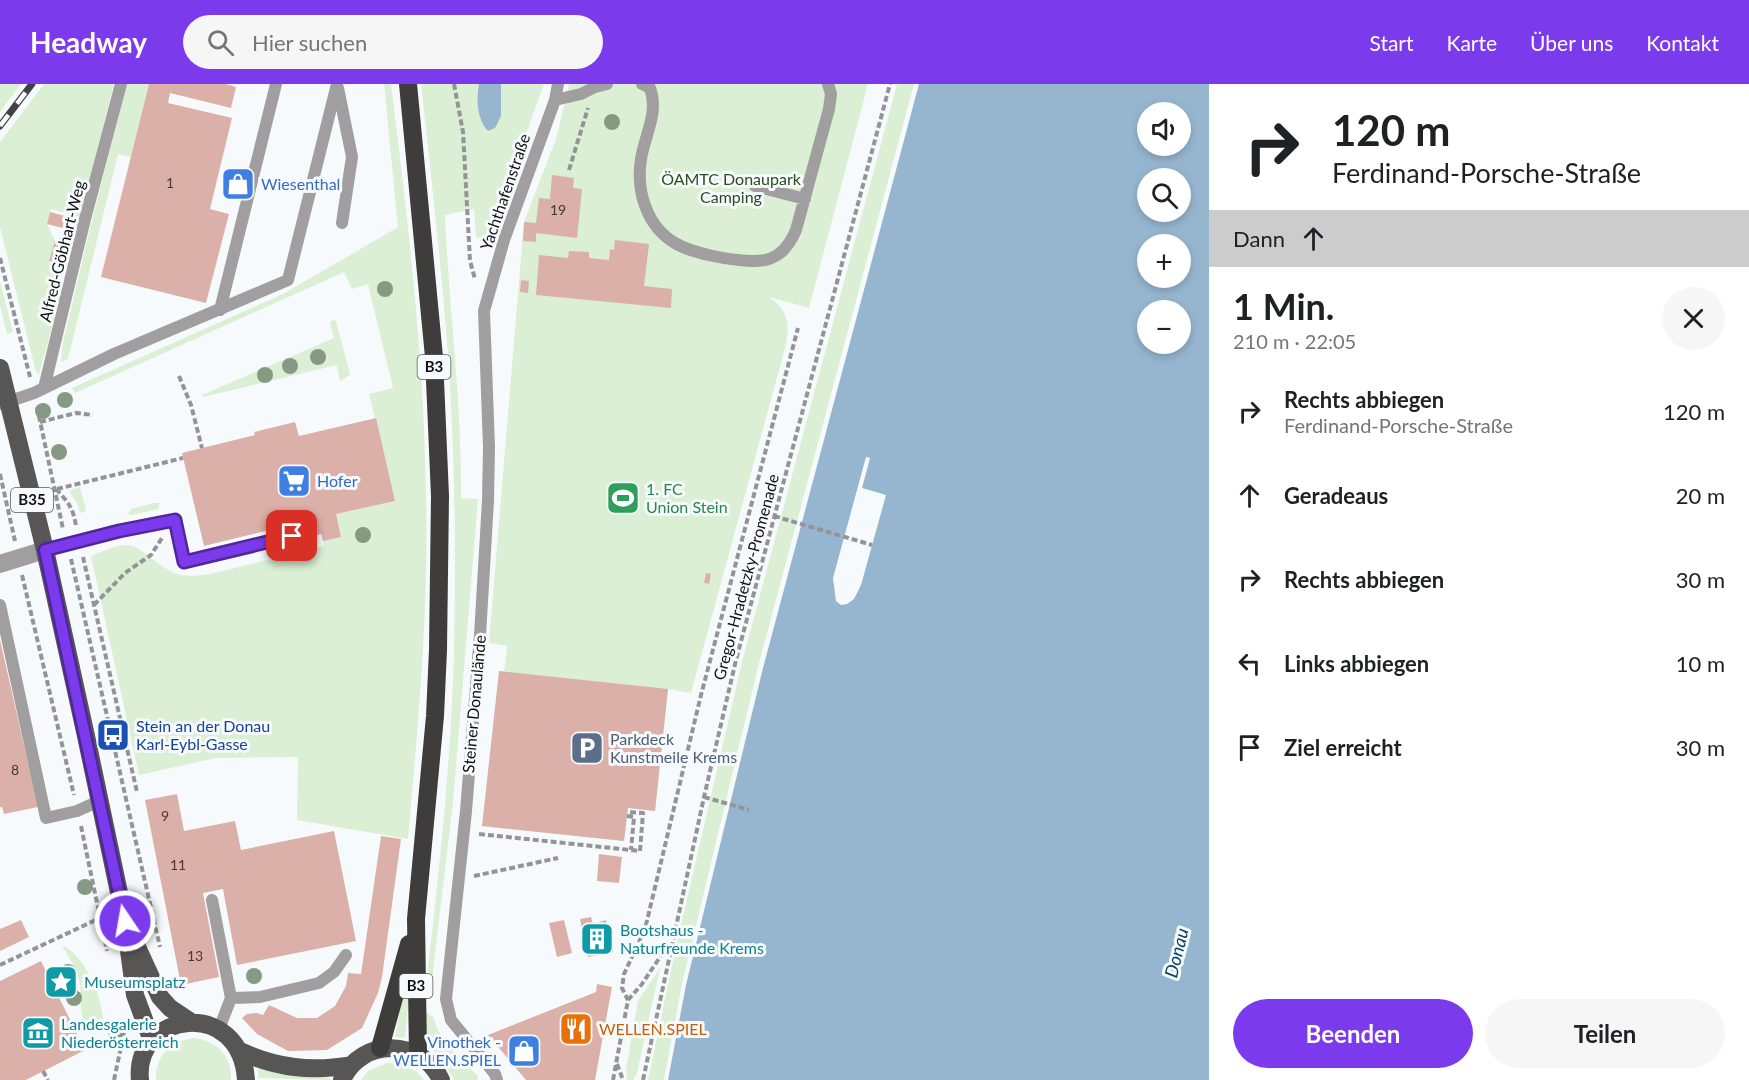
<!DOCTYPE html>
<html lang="de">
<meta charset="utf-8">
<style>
body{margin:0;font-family:Lato,sans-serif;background:#f6f6f6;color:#202124;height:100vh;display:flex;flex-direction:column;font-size:22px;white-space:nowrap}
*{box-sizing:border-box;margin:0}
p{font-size:20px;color:#757577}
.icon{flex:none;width:33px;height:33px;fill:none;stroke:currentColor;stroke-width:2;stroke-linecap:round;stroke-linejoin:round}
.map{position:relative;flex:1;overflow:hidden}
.side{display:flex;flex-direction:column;background:#fff;width:540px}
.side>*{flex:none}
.top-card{background:#fff;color:#202124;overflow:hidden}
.tools{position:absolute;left:1137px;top:18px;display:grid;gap:12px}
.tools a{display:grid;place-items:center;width:54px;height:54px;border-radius:50%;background:#fff;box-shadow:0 3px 9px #0003;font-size:30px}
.pin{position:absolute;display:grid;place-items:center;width:51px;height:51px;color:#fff;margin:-26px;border-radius:12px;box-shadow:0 3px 9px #0006}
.me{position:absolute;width:66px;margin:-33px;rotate:348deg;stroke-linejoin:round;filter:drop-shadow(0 0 4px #0008)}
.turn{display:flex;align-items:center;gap:21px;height:126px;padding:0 24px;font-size:27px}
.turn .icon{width:78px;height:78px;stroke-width:2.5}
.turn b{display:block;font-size:42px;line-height:51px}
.then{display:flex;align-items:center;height:57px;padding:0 24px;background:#0003;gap:12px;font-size:22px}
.round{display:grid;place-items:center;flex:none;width:63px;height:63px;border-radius:32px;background:#f6f6f6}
.headline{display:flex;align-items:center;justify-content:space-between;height:102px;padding:0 24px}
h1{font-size:36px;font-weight:700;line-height:45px}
.primary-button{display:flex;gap:12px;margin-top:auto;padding:12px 24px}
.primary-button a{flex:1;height:69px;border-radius:36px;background:#7c3aed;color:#fff;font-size:24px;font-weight:700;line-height:69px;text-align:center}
.primary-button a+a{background:#f6f6f6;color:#202124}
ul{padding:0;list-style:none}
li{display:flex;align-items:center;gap:18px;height:84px;padding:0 24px}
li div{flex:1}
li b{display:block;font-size:22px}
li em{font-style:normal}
header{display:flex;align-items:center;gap:36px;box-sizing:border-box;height:84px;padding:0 30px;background:#7c3aed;color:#fff}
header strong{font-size:28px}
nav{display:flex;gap:33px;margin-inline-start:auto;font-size:21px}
.search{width:420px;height:54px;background:#f6f6f6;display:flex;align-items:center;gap:15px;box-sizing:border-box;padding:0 21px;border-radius:33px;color:#757577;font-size:22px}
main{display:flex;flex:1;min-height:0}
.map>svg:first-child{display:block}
</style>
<header>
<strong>Headway</strong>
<div class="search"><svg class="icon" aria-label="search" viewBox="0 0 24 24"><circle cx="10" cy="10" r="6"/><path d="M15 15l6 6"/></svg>Hier suchen</div>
<nav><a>Start</a><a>Karte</a><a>Über uns</a><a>Kontakt</a></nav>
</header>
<main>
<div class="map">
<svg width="1209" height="996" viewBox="0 0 1209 996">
<rect width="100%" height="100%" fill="#f7fafc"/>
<path fill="#daefd4" d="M0 0H21L0 28Z
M44 0H114L80 133 51 125 47 140 55 157 49 177 62 208 39 290 36 288 0 143V58Z
M127 0H149L131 73 118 70 68 275 61 278 62 263 92 136Z
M384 0H391C408 136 424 273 426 411 429 526 418 640 408 755L297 736 298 673 216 674 139 691 91 472C101 468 116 460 127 461 136 462 142 467 148 472 173 490 179 495 210 490L324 462 323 457 341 452 336 430 395 417 369 310 393 304 368 200 352 205 344 188 75 309 72 304 285 209 398 143Z
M421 0H479L477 10 500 13 501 0H544L489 153 476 154 474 125 445 131C449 226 462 319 461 414L478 415 453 719 430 911H425C438 797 451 683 454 568 456 469 455 368 448 270 441 179 431 90 421 0Z
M569 0H868L809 224 769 213C791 228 790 244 784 268L691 609 668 605 655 727 628 724 624 757 488 743 507 562 489 559 524 138 556 55Z
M897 0H914L758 583 682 900 664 996H648L677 858 742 578Z
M0 197 13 248 7 250 0 221Z
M333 236 336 237 350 291 340 297 337 281 203 313 202 311 334 254 330 239Z
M80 403 86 427 80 429 78 421 69 407Z
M154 419H160L158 425 132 431 128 430 131 425Z
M62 862C83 866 110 926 101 945 74 949 83 914 80 900 78 887 69 873 62 862Z
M411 868H413L405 954 395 953Z
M660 884 637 989 633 996H627L626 985 638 917Z
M423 926 433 933 438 946 452 966 477 991 478 996H454C447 981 432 971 427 955 424 947 424 935 423 926Z
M194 954C217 957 232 972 231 996H156C155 972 170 957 194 954Z
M387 979C403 979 415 983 424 996H361L368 987Z
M258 984 331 994 330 996 258 994Z"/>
<path fill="#96b6d0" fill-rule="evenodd" d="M479 0H501V32L495 44 488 47C477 35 476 16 479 0Z
M919 0H1209V996H668L686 901 763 584ZM1148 28H1180V62H1148ZM1148 94H1180V128H1148ZM1148 160H1180V194H1148ZM1148 226H1180V260H1148Z"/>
<path fill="#f7fafc" d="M866 373 870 374 862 404 886 411 861 501 854 515 847 520 841 521 836 517 833 494Z"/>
<path fill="#dbb0a8" d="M149 0H226L236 3 231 24 170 9 168 19 232 34 210 125 229 130 206 219 101 193Z
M552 91 574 94 573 104 582 105 577 154 536 149V158L523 157 524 138 536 139 539 114 550 115Z
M50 128 69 133 67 145 47 140Z
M615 156 649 160 644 202 672 205 671 224 536 211 539 171 568 174 569 167 589 168V174L609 176 610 165 614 166Z
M55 157 68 160 63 180 49 177Z
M521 196 529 197 528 209 520 208Z
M376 334 395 417 336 430 341 453 323 457 321 450 306 454 302 438 204 462 182 369 255 351 254 348 295 338 299 352Z
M706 489 711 490 709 500 704 499Z
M0 556 38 723 4 730 2 723H0Z
M499 587 668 605 655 727 628 724 624 757 482 742Z
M177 710 184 747 235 737 241 766 334 747 356 857 237 881 223 805 203 809 219 893 181 901 145 716Z
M381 752 401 755 382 893 378 909 362 944 327 966 288 967 257 950 242 934 247 930 257 929 263 931 269 921 297 934H317L335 922 346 902 348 889 361 890Z
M599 770 622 773 619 799 597 797Z
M591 833 593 840 606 836 613 868 588 873 580 835Z
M21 836 29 853 0 867V845Z
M564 836 572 869 557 873 549 839Z
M41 877 85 966 26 996H0V897Z
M597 900 612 903 595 996H526L488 951 596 908Z"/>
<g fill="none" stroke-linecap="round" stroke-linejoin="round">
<path stroke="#929496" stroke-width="4" stroke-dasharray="6 3" stroke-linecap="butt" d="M454 0 463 48 470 177 475 195
M569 86 588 24
M0 174 30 293
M179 292 191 321 202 364
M37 323 63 445
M40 338 76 329 93 331
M0 390 15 457
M56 405C69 419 73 424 76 442
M57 405 183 374
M774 432 872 461
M83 473 137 708
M71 475 160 863
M22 491 74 711
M94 521 125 489 151 471 162 454
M704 713 749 726
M627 732 634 733 631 766
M81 742 107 867
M479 750 640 767 643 729 628 728
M474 792 558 774
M0 881 100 834
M628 916 642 900 670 858
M617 980 623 996
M43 987 48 996
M114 996 125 944
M613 996 628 916 622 904 624 890 645 845 701 611 798 244
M643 996 704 713 736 576 890 0"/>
<path stroke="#a09e9e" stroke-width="12" d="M642 0 650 4C659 29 645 50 641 75 636 106 646 142 675 159 693 170 730 176 751 177 775 178 787 167 796 146L829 25 831 10 828 0
M338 4 352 73 342 139
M555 16 581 10 595 3 607 0
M755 102 805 115
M220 226 276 0
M44 304 85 135 121 0
M1 320 34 309 114 270 288 196 337 0
M45 466 119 447 175 436 184 478 292 452
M0 521 46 734 77 727 99 717
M212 816 231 914 219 945
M231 914 260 913 319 899 334 888 346 871
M497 996 495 990 451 936 446 915 466 727 480 551 488 417 489 363 484 227 504 156 555 16 558 0"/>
<path stroke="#a09e9e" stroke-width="18" d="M0 480 45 466"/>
<path stroke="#585555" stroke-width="18" d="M0 284 45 466 86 652 125 837 135 911 152 957
M132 852 160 913 170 924 191 938
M240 967C277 984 311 988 352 981
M140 996C133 927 241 913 246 996
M342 996C361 953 422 954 441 996"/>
<path stroke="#3f3c3c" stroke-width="18" d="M408 0 434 273 440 412 438 566 435 632 416 835 418 970
M380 964 409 860"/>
<g stroke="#3f4142" stroke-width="7">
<path id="rail" d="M0 42 32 0"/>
</g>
<use href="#rail" stroke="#f7fafc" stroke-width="4.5" stroke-dasharray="14" stroke-linecap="butt"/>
</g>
<g fill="#869a83">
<circle cx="612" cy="38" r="8"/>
<circle cx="385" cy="205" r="8"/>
<circle cx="318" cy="273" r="8"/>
<circle cx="290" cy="282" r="8"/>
<circle cx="265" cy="291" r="8"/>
<circle cx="65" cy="316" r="8"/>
<circle cx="43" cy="327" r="8"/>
<circle cx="59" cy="368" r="8"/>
<circle cx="363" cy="451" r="8"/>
<circle cx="85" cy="803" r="8"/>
<circle cx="68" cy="888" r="8"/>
<circle cx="254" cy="892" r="8"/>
<circle cx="74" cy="914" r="8"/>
<circle cx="116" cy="948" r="8"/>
</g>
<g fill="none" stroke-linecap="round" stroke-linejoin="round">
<g stroke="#51269a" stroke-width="15">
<path id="route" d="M125 837 45 466 119 447 175 436 184 478 292 452"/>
</g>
<use href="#route" stroke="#7c3aed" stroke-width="10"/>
</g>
<defs>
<g id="shop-square" transform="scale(1.725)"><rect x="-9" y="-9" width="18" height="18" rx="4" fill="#3f7fe0" stroke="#f7fafc"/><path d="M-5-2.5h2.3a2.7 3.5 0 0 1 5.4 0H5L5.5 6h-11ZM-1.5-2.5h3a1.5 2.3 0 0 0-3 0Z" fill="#fff"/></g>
<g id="supermarket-square" transform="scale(1.725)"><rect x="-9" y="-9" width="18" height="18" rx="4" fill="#3f7fe0" stroke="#f7fafc"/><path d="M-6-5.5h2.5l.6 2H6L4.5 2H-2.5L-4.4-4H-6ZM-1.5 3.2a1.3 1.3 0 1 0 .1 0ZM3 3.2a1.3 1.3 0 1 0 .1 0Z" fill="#fff"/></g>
<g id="stadium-square" transform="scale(1.725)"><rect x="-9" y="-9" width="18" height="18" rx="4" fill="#2e9e5b" stroke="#f7fafc"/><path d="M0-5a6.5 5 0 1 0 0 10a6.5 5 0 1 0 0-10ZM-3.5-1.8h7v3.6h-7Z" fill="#fff"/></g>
<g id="bus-square" transform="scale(1.725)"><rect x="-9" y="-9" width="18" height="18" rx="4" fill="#1a4fb4" stroke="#f7fafc"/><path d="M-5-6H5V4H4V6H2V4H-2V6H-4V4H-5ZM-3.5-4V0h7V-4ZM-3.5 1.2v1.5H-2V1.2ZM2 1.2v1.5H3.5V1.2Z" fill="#fff"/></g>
<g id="parking-square" transform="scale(1.725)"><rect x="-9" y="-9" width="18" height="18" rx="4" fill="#5c6f8a" stroke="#f7fafc"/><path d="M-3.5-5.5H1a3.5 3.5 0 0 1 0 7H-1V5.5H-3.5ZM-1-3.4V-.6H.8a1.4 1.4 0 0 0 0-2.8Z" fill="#fff"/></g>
<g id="building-square" transform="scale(1.725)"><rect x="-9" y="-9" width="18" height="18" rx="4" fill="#0f9aa8" stroke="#f7fafc"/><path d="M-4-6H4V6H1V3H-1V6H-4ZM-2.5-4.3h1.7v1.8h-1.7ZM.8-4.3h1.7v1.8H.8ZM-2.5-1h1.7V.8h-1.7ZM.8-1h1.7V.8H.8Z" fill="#fff"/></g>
<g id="sight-square" transform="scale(1.725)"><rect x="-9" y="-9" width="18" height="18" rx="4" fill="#0f9aa8" stroke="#f7fafc"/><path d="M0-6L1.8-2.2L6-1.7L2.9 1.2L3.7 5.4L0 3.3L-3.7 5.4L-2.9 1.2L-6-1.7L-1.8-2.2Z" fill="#fff"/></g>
<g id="restaurant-square" transform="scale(1.725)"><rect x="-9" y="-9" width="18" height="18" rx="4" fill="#e8710a" stroke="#f7fafc"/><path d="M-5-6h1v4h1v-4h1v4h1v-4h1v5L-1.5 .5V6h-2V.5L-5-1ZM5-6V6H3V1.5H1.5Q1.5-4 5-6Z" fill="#fff"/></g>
<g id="museum-square" transform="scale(1.725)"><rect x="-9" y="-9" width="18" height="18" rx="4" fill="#0f9aa8" stroke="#f7fafc"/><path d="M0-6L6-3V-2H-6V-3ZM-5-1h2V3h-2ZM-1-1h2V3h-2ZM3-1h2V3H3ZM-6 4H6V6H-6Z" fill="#fff"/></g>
</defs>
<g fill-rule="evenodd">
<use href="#shop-square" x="238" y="100"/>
<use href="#supermarket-square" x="294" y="397"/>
<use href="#stadium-square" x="623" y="414"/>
<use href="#bus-square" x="113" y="651"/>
<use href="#parking-square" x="587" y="664"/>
<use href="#building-square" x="597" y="855"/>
<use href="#sight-square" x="61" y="898"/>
<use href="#restaurant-square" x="576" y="945"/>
<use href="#museum-square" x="38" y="949"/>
<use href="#shop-square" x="524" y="967"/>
</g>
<g text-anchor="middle" stroke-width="6" stroke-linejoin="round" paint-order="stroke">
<g font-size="14" fill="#433938">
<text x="170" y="104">1</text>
<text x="558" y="131">19</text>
<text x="15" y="691">8</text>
<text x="165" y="737">9</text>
<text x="178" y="786">11</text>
<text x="195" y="877">13</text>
</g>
<g fill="#f7fafc" stroke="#555758" stroke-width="1.5">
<rect x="417.5" y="271" width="33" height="24" rx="4.5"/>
<rect x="11" y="404" width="42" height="24" rx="4.5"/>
<rect x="399.5" y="890" width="33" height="24" rx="4.5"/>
</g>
<g font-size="15" font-weight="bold" fill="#101112">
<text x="434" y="288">B3</text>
<text x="32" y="421">B35</text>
<text x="416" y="907">B3</text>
</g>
<g font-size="16" fill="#2a4c20" stroke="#f7fafc">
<text x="731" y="101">ÖAMTC Donaupark<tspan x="731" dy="18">Camping</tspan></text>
</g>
<g font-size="16" fill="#366cbe" stroke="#f7fafc" text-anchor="start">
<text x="261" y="106">Wiesenthal</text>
<text x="317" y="403">Hofer</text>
<text x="501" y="964" text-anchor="end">Vinothek -<tspan x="501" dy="18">WELLEN.SPIEL</tspan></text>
</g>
<g font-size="16" fill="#101112" stroke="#f7fafc">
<text transform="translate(505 108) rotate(-71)" y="6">Yachthafenstraße</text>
<text transform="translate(62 167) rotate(-76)" y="6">Alfred-Göbhart-Weg</text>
<text transform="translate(746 493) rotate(-75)" y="6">Gregor-Hradetzky-Promenade</text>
<text transform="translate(474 620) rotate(-85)" y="6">Steiner Donaulände</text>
</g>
<g font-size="16" fill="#27864d" stroke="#f7fafc" text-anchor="start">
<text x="646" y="411">1. FC<tspan x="646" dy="18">Union Stein</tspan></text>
</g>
<g font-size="16" fill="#164399" stroke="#f7fafc" text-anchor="start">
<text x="136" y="648">Stein an der Donau<tspan x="136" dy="18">Karl-Eybl-Gasse</tspan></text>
</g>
<g font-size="16" fill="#4e5e75" stroke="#f7fafc" text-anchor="start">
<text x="610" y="661">Parkdeck<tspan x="610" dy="18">Kunstmeile Krems</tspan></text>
</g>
<g font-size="16" fill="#0d838f" stroke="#f7fafc" text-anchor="start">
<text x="620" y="852">Bootshaus -<tspan x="620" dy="18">Naturfreunde Krems</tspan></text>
<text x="84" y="904">Museumsplatz</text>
<text x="61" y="946">Landesgalerie<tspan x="61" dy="18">Niederösterreich</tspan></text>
</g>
<g font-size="16" fill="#c56008" stroke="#f7fafc" text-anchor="start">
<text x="599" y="951">WELLEN.SPIEL</text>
</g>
<g font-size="18" font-style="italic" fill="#094265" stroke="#f7fafc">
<text transform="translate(1177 869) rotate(-76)" y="6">Donau</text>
</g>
</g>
</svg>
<div class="tools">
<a><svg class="icon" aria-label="sound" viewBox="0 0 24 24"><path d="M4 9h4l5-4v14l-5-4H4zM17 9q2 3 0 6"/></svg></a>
<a><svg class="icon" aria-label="search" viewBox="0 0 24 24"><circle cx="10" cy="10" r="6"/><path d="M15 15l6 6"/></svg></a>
<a>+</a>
<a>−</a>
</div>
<div class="pin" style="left:292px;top:452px;background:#d93025"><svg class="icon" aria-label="arrive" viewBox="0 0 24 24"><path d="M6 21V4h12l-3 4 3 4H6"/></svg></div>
<svg class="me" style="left:125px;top:837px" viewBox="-20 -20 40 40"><circle r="17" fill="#7c3aed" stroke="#fff" stroke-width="3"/><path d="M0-11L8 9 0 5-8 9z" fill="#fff"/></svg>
</div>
<section class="side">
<div class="top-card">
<div class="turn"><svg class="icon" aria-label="right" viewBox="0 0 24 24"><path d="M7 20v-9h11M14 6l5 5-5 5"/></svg><div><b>120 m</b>Ferdinand-Porsche-Straße</div></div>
<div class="then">Dann<svg class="icon" aria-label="ahead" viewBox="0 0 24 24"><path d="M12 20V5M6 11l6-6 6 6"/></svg></div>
</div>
<div class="headline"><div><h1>1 Min.</h1><p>210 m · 22:05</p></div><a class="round"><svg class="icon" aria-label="close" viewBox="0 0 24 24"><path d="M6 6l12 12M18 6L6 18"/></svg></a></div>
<ul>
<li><svg class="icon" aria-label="right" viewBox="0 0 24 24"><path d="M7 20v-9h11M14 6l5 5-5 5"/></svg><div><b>Rechts abbiegen</b><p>Ferdinand-Porsche-Straße</p></div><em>120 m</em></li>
<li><svg class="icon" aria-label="ahead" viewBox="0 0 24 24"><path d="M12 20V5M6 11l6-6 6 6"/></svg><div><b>Geradeaus</b></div><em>20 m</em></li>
<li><svg class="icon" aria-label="right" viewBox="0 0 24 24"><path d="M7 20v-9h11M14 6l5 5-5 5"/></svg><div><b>Rechts abbiegen</b></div><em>30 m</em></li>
<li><svg class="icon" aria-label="left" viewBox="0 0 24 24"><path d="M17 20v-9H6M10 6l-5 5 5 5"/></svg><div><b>Links abbiegen</b></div><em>10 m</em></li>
<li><svg class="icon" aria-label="arrive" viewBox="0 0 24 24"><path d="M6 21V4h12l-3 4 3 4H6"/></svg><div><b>Ziel erreicht</b></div><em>30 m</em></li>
</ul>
<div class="primary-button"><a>Beenden</a><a>Teilen</a></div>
</section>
</main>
